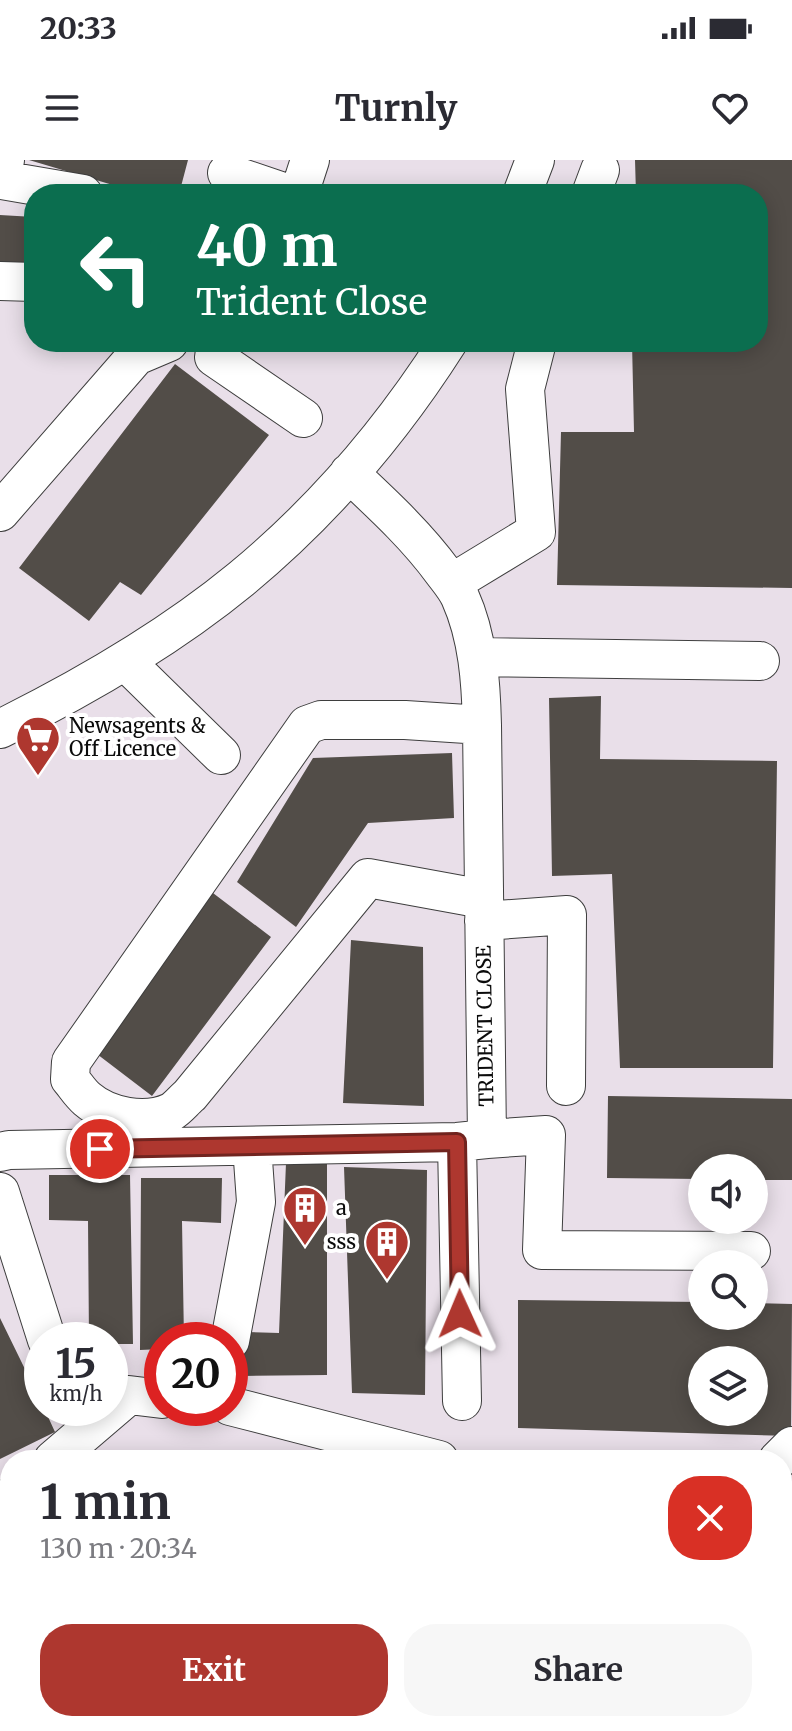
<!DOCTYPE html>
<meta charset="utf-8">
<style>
body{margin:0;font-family:Merriweather,serif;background:#f7f7f7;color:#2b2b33;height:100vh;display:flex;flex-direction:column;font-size:30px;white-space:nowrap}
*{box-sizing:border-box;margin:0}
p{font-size:26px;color:#7c7c81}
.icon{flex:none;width:44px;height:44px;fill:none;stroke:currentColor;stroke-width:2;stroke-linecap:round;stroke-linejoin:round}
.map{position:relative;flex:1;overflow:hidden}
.sheet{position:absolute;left:0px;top:1290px;width:792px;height:282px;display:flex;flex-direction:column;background:#fff;border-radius:32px 32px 0 0;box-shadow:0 4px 20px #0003}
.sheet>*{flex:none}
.guide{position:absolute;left:24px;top:24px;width:744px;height:168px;border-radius:32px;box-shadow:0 4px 20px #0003;background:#0b6e4f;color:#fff;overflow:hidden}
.controls{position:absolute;left:688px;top:994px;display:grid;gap:16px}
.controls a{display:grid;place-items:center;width:80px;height:80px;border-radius:50%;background:#fff;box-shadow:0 4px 20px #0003;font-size:40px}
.speed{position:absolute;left:24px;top:1162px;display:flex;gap:16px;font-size:40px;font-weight:700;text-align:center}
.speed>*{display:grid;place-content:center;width:104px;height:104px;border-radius:50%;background:#fff;box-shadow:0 4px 20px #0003;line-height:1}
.speed small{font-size:20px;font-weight:400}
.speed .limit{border:12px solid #d22;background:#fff;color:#111}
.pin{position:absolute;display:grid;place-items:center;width:68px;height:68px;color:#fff;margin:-34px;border:4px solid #fff;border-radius:50%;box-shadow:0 2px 8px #0007}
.me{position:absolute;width:88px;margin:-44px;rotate:359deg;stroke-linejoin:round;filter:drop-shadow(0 0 6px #0008)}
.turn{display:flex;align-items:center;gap:28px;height:168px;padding:0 40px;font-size:36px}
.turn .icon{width:104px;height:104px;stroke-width:2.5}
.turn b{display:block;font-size:56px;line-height:68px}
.round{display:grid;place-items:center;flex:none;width:84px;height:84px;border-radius:32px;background:#f7f7f7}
.headline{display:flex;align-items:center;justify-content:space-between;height:136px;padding:0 40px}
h1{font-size:48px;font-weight:700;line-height:60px}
.action{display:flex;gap:16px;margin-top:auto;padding:16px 40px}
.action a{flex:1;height:92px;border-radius:32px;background:#ae372f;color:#fff;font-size:32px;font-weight:700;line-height:92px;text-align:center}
.action a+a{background:#f7f7f7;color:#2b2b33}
.status{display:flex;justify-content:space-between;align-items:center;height:56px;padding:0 40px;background:#fff;direction:ltr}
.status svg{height:22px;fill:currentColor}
header{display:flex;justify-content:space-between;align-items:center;height:104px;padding:0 40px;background:#fff;font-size:36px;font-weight:700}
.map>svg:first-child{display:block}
</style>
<div class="status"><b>20:33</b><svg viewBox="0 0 49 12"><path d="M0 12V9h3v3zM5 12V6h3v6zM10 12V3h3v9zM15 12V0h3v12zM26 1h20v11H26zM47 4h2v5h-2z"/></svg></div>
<header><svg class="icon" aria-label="menu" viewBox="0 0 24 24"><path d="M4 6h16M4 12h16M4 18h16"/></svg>Turnly<svg class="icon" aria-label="heart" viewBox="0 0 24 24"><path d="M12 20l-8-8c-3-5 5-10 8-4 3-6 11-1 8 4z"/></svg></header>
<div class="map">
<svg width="792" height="1571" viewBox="0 0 792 1571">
<rect width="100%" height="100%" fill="#fdfbea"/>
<path fill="#e9dfe9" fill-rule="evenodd" d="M0 0H792V1571H0ZM34 34H758V182H34ZM702 1008H754V1060H702ZM702 1104H754V1156H702ZM42 1180H110V1248H42ZM162 1180H230V1248H162ZM702 1200H754V1252H702ZM10 1300H782V1562H10Z"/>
<path fill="#524d48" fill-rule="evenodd" d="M29 0H188L179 34H143Z
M635 0H792V428L557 425 561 272H634L632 182H758V34H636Z
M0 55 34 57V111L0 109Z
M175 204 269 275 141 435 120 422 89 461 19 408Z
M601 536 600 599 777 601 773 908H620L612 714 552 716 549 538Z
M452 593 454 658 368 663 296 767 237 722 313 598Z
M209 730 271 777 152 936 93 891Z
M351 780 423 787 424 946 343 943Z
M608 936 792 939V1020H754V1008H702V1019L607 1018Z
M327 1001V1215L243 1216 245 1172 279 1173 286 1003Z
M344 1007 427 1010 425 1235 352 1233Z
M49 1015H130L133 1184H110V1180H89L88 1061 49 1060Z
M141 1018H222L221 1063 182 1061 184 1180H162V1189L140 1190Z
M518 1140 702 1142V1156H754V1143L792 1144 791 1276 518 1268ZM702 1200H754V1252H702Z
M0 1158 42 1244V1248H44L55 1272 0 1299Z
M486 1562H595L593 1571H526L486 1564Z"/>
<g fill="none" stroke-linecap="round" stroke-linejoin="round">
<g stroke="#3e3e3e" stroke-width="40">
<path id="minor" d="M5 0 1 20 83 34
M227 13 289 34
M299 34 310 0
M522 34 535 0
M591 34 600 10
M0 121 34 122
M222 182 214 197 303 258
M0 352 136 196 169 182
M452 423 536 372 525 229 537 182
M477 497 760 501
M125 501 221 595
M482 565 405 560H321L307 565 71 902 70 919C76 926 80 933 87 939 108 957 145 964 171 952 178 948 184 940 190 935L368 718 483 739
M0 569C85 527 168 479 241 419 322 352 392 270 448 182
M484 761 567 755 566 926
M487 979 546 975 542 1090 751 1091
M457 982 462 1241
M0 992 9 990 457 982 487 979 482 565C481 522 478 477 460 437 456 428 449 420 443 412 416 375 382 344 349 313
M0 1032 47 1180
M230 1181 256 1042 252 986
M230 1246 439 1300
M53 1300 129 1235 162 1239
M778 1300 792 1286
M0 1345 10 1337
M782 1377 792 1382
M0 1432 10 1453
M62 1562 66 1571
M388 1562 447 1571
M716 1562 717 1571"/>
</g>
<use href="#minor" stroke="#fff" stroke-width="38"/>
</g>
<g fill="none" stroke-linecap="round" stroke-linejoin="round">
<g stroke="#71241f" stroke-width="20">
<path id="route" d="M100 989 457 982 460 1154"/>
</g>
<use href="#route" stroke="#ae372f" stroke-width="14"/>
</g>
<defs>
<g id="supermarket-pin" transform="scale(2.3)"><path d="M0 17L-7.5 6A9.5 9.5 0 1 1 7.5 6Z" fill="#ae372f" stroke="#fff"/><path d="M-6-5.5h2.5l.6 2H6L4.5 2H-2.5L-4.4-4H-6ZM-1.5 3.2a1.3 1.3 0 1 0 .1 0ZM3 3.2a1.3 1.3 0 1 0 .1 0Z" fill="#fff"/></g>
<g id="building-pin" transform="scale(2.3)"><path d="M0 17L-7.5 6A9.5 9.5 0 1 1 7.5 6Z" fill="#ae372f" stroke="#fff"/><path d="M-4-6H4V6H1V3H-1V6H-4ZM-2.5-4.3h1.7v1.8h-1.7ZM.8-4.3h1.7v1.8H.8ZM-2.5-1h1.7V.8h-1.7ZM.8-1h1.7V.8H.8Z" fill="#fff"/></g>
</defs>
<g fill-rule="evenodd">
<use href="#supermarket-pin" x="38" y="578"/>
<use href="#building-pin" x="305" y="1048"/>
<use href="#building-pin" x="387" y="1082"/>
</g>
<g text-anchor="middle" stroke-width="8" stroke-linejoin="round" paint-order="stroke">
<g font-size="20" fill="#0b0b0b" stroke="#fff" text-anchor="start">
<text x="69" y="573">Newsagents &amp;<tspan x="69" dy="23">Off Licence</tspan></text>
<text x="336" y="1055">a</text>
<text x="356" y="1089" text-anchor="end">sss</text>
</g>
<g font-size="20" fill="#0b0b0b" stroke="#fff">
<text transform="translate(485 866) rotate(-91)" y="7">TRIDENT CLOSE</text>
</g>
</g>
</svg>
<div class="controls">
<a><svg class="icon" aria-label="sound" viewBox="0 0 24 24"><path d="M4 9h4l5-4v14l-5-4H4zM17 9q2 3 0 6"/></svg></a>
<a><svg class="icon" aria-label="search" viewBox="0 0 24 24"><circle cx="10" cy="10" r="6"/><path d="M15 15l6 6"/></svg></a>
<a><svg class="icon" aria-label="layers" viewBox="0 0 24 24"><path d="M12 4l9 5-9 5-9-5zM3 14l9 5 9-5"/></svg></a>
</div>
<div class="speed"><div>15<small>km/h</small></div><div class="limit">20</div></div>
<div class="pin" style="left:100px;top:989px;background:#d93025"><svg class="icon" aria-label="arrive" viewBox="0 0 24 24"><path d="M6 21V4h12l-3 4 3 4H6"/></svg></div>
<svg class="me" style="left:460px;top:1154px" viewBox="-20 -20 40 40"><path d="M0-17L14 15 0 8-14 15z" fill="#ae372f" stroke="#fff" stroke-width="4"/></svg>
<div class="guide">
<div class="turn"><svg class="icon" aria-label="left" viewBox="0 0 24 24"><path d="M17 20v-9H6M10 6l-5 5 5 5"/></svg><div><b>40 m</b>Trident Close</div></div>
</div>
<section class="sheet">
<div class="headline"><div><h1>1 min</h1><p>130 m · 20:34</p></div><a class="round" style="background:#d93025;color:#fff"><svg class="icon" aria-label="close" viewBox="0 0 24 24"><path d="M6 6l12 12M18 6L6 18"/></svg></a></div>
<div class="action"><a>Exit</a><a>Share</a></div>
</section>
</div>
